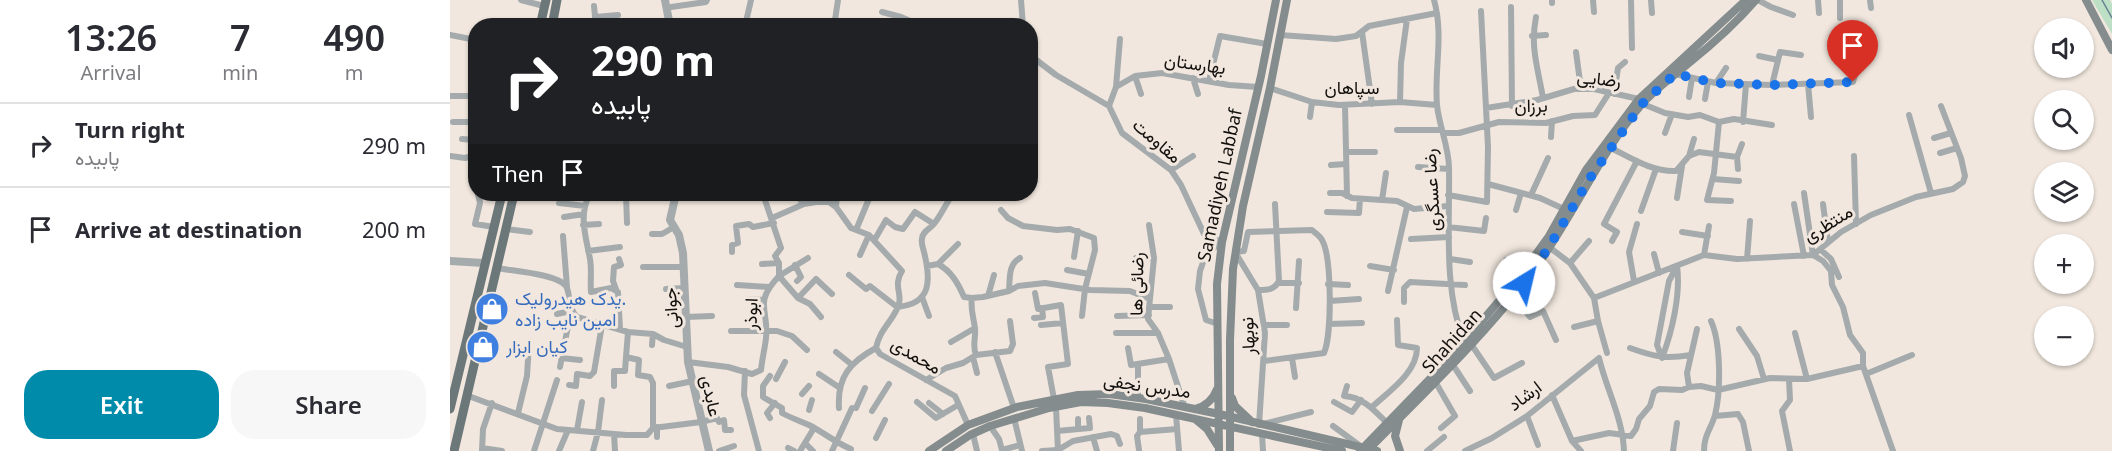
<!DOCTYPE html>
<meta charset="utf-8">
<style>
body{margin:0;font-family:"Noto Sans",Vazirmatn,sans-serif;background:#f7f7f7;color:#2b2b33;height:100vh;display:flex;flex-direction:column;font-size:22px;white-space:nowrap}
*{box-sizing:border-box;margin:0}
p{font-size:20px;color:#7c7c81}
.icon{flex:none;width:33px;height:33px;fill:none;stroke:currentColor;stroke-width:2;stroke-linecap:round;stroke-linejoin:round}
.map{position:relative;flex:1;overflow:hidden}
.drawer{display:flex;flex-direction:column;background:#fff;width:450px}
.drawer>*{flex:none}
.banner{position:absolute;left:18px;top:18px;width:570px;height:183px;border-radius:24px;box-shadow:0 2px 4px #0004;background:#202124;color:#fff;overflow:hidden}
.fabs{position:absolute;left:1584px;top:18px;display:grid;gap:12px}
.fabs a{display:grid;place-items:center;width:60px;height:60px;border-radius:50%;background:#fff;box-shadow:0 2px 4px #0004;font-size:30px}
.pin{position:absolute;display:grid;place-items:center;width:51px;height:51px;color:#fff;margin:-62px -26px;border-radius:50% 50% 50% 0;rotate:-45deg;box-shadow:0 0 6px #0007}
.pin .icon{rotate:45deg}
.me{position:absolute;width:66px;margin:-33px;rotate:36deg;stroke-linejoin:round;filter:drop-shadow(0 0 4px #0008)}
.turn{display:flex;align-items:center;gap:21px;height:126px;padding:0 24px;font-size:27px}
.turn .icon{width:78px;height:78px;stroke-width:2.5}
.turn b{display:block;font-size:42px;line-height:51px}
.then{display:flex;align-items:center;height:57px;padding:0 24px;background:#0003;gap:12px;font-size:22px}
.eta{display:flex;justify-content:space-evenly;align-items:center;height:102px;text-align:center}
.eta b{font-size:36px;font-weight:600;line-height:42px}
.button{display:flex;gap:12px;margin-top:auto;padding:12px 24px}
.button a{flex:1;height:69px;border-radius:24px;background:#008baa;color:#fff;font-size:24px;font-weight:600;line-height:69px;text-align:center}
.button a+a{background:#f7f7f7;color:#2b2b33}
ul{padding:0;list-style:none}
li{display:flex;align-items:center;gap:18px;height:84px;padding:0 24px;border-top:2px solid #e1e1e2}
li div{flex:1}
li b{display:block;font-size:22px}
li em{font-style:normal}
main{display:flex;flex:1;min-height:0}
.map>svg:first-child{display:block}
</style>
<main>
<section class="drawer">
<div class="eta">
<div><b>13:26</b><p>Arrival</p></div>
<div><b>7</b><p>min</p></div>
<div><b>490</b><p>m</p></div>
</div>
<ul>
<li><svg class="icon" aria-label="right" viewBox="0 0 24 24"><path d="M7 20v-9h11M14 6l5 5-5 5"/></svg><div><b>Turn right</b><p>پابیده</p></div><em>290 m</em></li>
<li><svg class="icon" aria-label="arrive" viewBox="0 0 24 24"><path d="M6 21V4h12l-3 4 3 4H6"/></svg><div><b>Arrive at destination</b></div><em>200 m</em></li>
</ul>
<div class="button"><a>Exit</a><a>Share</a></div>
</section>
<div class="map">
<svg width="1662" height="451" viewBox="0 0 1662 451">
<rect width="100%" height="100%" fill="#f1e7de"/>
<path fill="#bddfc6" d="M1642 0H1660L1662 4V34Z"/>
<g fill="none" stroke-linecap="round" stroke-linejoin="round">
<path stroke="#638291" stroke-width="1.5" d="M1652 0 1662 18"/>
<path stroke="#a5abac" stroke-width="6" d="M71 0 94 6
M571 0 573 26
M984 0C994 35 984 70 987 105 989 126 999 147 999 168 1000 225 993 288 1014 342
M1102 0V3
M1143 0 1144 12
M1181 0 1182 48
M1201 0 1202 13
M1308 0 1321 7 1343 15
M1368 0 1369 13
M1390 0V18
M1420 0 1421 8
M144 6 146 26
M221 7 256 2 257 0
M1061 7 1062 106
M432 12 451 17 472 26
M145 17 168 15
M1086 17C1080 48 1088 68 1093 98
M42 26V22
M295 26 301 0
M382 26 385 20 388 0
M912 32 922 104
M0 35 26 40
M830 35 886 39 906 36 919 26 987 13
M1082 36 1096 35
M1126 52 1131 89
M580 53 585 59 606 75 659 106 672 133 721 170 731 185 754 234 772 242
M1309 56 1328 60
M1225 74 1266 83 1322 85 1403 82 1407 68V41
M685 76 691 94
M743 78 748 94
M759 81 770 36 817 44
M1266 83 1276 68
M1358 84 1361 117
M1322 85 1330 52 1351 55
M666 87 670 39
M820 88 862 102 889 105 950 102 987 105
M1164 94 1168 68 1175 62
M0 96H26
M1239 97 1242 78
M1255 99 1258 82
M950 102 951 63 957 19
M1193 104 1215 113 1238 117 1250 115 1269 122 1284 119 1322 125
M895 105 897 196
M659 106 666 87 685 76 712 73 779 85 808 87
M1036 108 1087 100 1124 89H1144L1189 99
M1459 115 1481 193
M860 117 862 102
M3 122H26
M1269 122 1264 173 1257 200 1281 201
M1293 122 1296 84
M947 130H992
M993 133H1009L1049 122 1096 123 1123 116 1145 115 1159 93
M1215 133 1222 114
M1101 137 1102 121
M1484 138 1501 133
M12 139 24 140
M1161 148C1181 158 1202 172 1226 171L1239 156 1249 152 1287 157
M896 152H925
M1490 153 1507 148
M0 156 15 158 22 156 26 132
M1239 156 1244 139
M1404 156 1406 224
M881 165 896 164
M968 167 999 169
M1288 169 1287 157 1292 144
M721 170 743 156
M1263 179 1289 181
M1038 184 1090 198 1114 209
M880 193H892L902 198 947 201 964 209 998 206
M1354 193 1363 255 1373 261 1381 271 1382 285 1393 307 1400 335 1413 353V366L1443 451
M28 194 30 203 25 224 44 227
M140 194C128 215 136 237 140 259 142 270 140 281 141 292L161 288 168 292 170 329
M176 194 177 223
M345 194 354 204 366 202H379L386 207 401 228 419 235 452 271C443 285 452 293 449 304 444 320 429 330 426 348L430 354 505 396 518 425
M998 195 1037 202 1038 147 1031 11
M1081 195 1098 158
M1227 198 1232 166
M932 200 936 173
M109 203 135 206
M1344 204 1354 256
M1373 204 1378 242
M386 207 387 194
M551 210 558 218 573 226 607 230 620 229 644 238 645 250 635 289 632 316
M1066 210 1071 193
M1191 211 1206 169
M877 212 909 213 910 199
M114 217 134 214
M322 218 354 204
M133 225 149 224
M699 225 704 258 698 319 708 333 719 359 735 408
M998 227 1034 231 1036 218
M56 229 80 232
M406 230 421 194
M1232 232 1258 236
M202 234H212L224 227
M113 236 117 287
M425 239 436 220 445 227 453 229 465 212 484 224
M961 239 999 237
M1162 241 1167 232 1154 224 1187 161
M1099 247 1120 263 1144 298 1148 321 1157 353
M1371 250 1381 259 1389 277
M138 251 170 247
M282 252V245L288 243 286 226 299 224 303 227 324 223
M1204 254 1209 273
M410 255 419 235
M1254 255 1259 226
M624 257 628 231
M358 258 329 276 348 298 360 304 371 317
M686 258H704
M1000 259 1020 262
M1297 259 1300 221
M1056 260 1076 268
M1120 263 1139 241
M312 264 329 263
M488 264 508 244
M345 265 351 277 347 281
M477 266 488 264C501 271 508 283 514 297L522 298 533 297 559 291 568 286 595 283 640 290 680 291 700 299
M920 266 944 270
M1227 266C1231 294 1222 332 1212 358L1207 345 1219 281Z
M193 267H233
M47 268C63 271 107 274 116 286 121 295 117 307 127 317L178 332 203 334 214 340 237 347
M617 270 639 274
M399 275 416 289 420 286 447 307C482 304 481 280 474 252 473 248 471 243 472 239 472 232 479 229 483 225 491 216 496 203 503 194
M1184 281 1179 252 1187 224
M828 283H849
M878 284 898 285
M287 285 319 287
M216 289 234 288
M808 290C818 290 824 290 829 281L825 204
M559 291C560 279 558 264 570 258
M938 291 957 207
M167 292 163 281 164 267 171 265 169 259
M585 293 588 309 611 305 618 364 598 367 604 399
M1063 295 1080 317 1093 311 1106 340
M538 296 544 275
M472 297 479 316
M348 298 366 279 382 294
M522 298C520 310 524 318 525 329 526 338 522 346 526 355L560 351 563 344 560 321
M1144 298 1254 255 1287 259 1363 255 1391 232 1421 215 1466 197 1503 189 1513 182 1515 176 1511 158 1491 106
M298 299 314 300
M880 301 909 299
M954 302V288L960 282 1015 285
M699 307H720
M846 308 849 261
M107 314 121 311 110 367
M667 316 699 315
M236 317 262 316
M584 318 593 317 592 308
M768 324 756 320 748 289 750 271 756 254 772 242
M879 324 912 323
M591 325 613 323
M814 325H837
M1124 327 1148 321
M1289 329 1307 356 1314 379
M281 331H327L342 336 357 350
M178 332 176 357 189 360 188 375 200 377 203 383V428
M666 333H708
M1345 333 1357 379
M501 342 525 328
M1021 344 1044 378 1072 363
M202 345 203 334
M678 348 681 365 719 359
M1180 348C1205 357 1215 359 1241 355
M386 352 401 364
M545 352 564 408
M523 357 527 373
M111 358 130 360
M842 358 845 377
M814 361 874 353C882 335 882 257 872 240 870 236 865 233 862 230L798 232 794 251 785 252 808 290 815 333 809 425 861 412
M238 362 278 367 302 374 311 370C312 359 315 348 316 338 319 308 303 304 329 276V263L325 256 331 248 313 194
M688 364V398
M1003 365 1020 391
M295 371 294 395 309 451
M369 374 390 388
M1416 374 1462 355
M320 376 313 386V397L332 408V413C341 418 350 421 359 425 373 432 386 443 401 449
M326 379 335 362
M1339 379 1340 400 1332 411 1340 451
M476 380 496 368 513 363 526 355
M986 383 1005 416 991 428
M119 385 126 386 127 374 140 376 144 372 152 325
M164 386V371H175L176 357
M219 386 243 381
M897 386 894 396C913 397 924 410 937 423
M1239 387 1237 373 1247 329
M352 394 359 386
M16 395 107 429 176 435H197L203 428
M1102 395 1122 441 1131 451
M467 402 486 418 508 405
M884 402 902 412 911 400
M479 403 493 414
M606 407 608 451
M922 407C938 392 967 373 967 348L948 345 947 320
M389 408C387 377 400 362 426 348
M406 408 415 388
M359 410 362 400
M422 411 439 384
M68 413 77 376 79 343
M726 415 729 451
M1077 416 1088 445
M1265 416 1288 414 1293 422 1299 451
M320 418 317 413 325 403
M564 418 572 451
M628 419V429
M540 426 549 439 552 450 570 445
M883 426 909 445
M203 428 251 422 267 418 269 422 274 420 275 430H281
M127 430 132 402
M607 431 640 428 639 418
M690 432 727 429
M164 434 165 451
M523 434 527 451
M812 434 813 451
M207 437V427
M643 437 647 451
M426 438 435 420
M1122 441 1159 433 1181 436 1186 429 1189 419 1200 406 1204 392 1209 389 1232 390 1239 387 1251 386 1268 390 1320 378 1357 379 1413 366
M355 443 363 451
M32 448 52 451
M338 448 344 451
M689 450 687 436 690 432V419
M32 451 33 429 42 403
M84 451 107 380
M109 451 118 430
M143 451 148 432 152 400
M269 451 284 446
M350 451 364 428
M382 451 402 408
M592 451 608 450 623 441 661 434 667 436 670 444
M977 451 994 437
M1015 451 1042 438 1077 416 1149 358C1156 388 1173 419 1174 451
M1223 451 1227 423
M1254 451C1254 435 1261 429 1265 415 1271 391 1271 343 1261 321"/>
<path stroke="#a5abac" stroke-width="8" d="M215 0 220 26
M226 194 220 220 229 235 233 253 238 362 259 451
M0 261 34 263"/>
<path stroke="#848c8e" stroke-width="8" d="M1636 0 1662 50
M782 398 785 406 802 422
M745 409C756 406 763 400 767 389
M745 419 757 429 767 445
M949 420 945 436 950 451
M479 451 518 425 567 407 628 395 659 394 696 399 769 414 927 451
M496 451 520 435 540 426 599 408 631 402 658 403 695 408 892 451
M769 451 767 284 772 242 811 76 826 0
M780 451V340L783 269 793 206 820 88 837 0
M910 451 1002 356 1071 275 1099 236 1136 170 1189 99 1296 0
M917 451C974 393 1034 337 1083 271 1123 218 1148 155 1192 104 1206 88 1224 76 1240 62 1264 43 1286 23 1306 0"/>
<path stroke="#6c7779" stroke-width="9" d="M90 26 96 0
M102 26 107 0
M0 409 52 194
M4 451 64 194"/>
</g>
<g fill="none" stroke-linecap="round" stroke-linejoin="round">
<path stroke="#1a73e8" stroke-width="10" stroke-dasharray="0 18" d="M1074 283 1099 247 1140 178 1192 104 1225 74 1266 83 1322 85 1403 82"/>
</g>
<defs>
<g id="shop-disc" transform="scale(1.725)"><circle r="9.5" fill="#3f7fe0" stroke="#f1e7de"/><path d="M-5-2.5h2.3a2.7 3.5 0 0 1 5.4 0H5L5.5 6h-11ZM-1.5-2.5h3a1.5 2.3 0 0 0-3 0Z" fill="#fff"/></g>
</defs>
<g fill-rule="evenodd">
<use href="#shop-disc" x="42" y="309"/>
<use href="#shop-disc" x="33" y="347"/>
</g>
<g text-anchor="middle" stroke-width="6" stroke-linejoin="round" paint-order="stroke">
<g font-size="18" fill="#120f0c" stroke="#f1e7de">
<text transform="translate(745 64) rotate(8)" y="6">بهارستان</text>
<text transform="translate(1149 79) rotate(6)" y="6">رضایی</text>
<text x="902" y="94">سپاهان</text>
<text transform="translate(1081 106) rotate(-1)" y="6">برزان</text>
<text transform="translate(707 141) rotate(41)" y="6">مقاومت</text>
<text transform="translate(770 185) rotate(-78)" y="6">Samadiyeh Labbaf</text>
<text transform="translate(982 190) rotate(-93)" y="6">رضا عسگری</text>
<text transform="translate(1378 224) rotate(-32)" y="6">منتظری</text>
<text transform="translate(687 284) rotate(-89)" y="6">رضائی ها</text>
<text transform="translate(221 308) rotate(-94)" y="6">جوانی</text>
<text transform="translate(301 314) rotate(-88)" y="6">ابوذر</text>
<text transform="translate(798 336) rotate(-93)" y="6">نوبهار</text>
<text transform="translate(1002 341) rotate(-48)" y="6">Shahidan</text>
<text transform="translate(466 356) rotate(30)" y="6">محمدی</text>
<text transform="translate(697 386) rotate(8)" y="6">مدرس نجفی</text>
<text transform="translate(261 396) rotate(78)" y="6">عابدی</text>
<text transform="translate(1075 396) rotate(-37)" y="6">ارشاد</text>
</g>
<g font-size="18" fill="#366cbe" stroke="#f1e7de" text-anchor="start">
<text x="65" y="305">یدک هیدرولیک.<tspan x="65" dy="21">امین نایب زاده</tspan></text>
<text x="56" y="353">کیان ابزار</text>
</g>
</g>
</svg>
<div class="fabs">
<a><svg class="icon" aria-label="sound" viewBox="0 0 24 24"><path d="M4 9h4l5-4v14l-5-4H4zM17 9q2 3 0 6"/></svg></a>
<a><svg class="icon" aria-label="search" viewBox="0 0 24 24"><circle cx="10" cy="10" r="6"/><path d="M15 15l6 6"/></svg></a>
<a><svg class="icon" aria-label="layers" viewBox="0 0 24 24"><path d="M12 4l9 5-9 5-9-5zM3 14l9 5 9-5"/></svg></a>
<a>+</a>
<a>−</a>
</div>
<div class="pin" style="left:1403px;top:82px;background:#d93025"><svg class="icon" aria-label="arrive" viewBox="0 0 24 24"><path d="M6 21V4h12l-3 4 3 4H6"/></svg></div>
<svg class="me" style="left:1074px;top:283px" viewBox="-20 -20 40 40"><circle r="19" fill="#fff"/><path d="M0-13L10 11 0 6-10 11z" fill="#1a73e8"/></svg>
<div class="banner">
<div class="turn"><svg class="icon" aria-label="right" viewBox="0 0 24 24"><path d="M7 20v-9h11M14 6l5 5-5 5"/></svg><div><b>290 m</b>پابیده</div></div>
<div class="then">Then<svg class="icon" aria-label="arrive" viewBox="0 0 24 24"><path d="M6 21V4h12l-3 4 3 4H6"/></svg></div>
</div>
</div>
</main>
